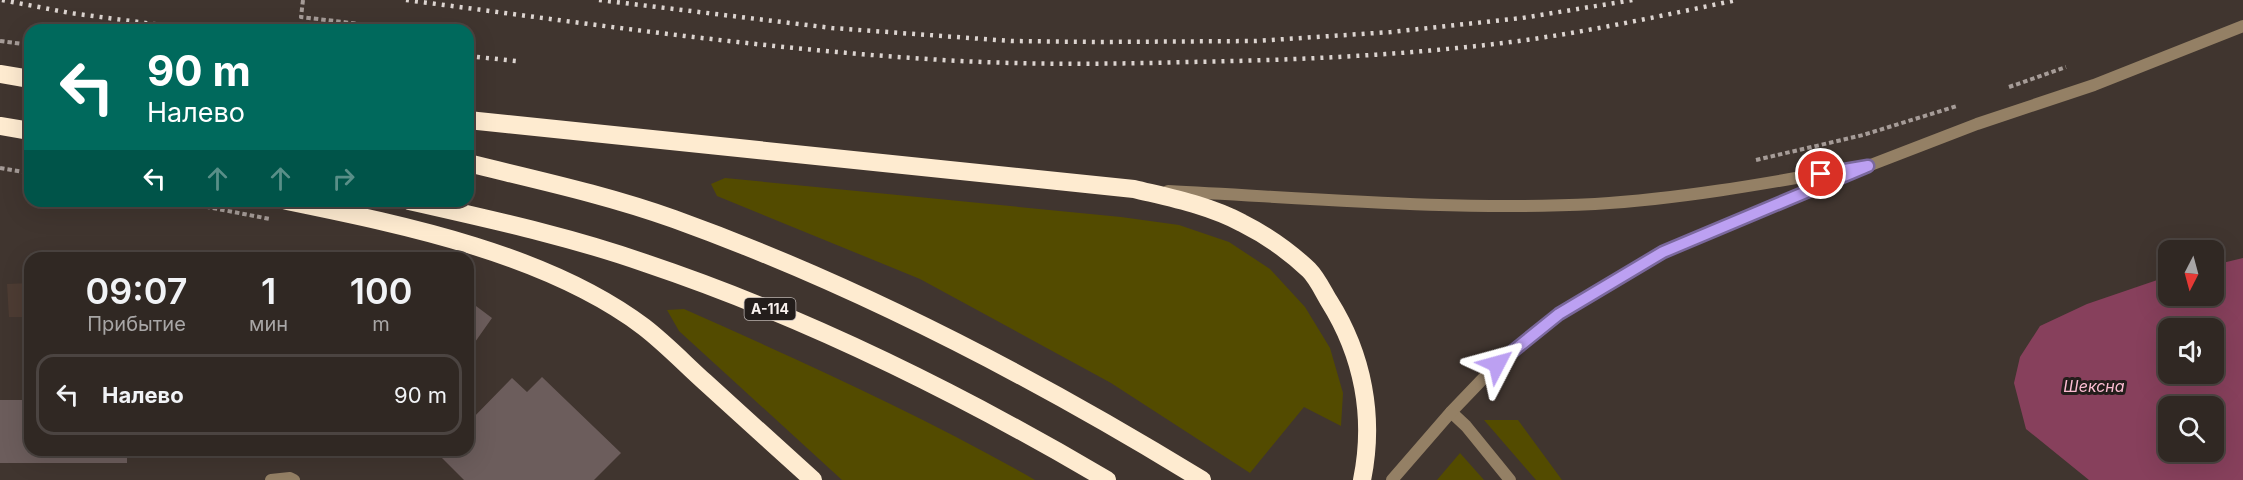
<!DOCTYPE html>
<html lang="ru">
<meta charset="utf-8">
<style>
body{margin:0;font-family:Inter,sans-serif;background:#3c3430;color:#f1f3f6;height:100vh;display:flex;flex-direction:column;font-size:22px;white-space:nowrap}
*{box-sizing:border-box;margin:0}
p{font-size:20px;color:#a8a6a6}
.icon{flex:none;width:33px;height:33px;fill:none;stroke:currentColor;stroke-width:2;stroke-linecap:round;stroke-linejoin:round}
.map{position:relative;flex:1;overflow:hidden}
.sheet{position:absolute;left:24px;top:252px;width:450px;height:204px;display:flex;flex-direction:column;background:#302823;border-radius:18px;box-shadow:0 6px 24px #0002,0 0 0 2px #4b4441}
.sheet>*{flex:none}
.hud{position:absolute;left:24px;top:24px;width:450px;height:183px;border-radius:18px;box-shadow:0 6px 24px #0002,0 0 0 2px #4b4441;background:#00695c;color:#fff;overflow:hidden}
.needle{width:39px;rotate:186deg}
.tools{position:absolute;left:2158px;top:240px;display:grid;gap:12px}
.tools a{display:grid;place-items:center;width:66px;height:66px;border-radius:12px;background:#302823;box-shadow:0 6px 24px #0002,0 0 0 2px #4b4441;font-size:30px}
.pin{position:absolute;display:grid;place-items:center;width:51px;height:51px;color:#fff;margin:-26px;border:3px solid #fff;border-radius:50%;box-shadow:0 2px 6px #0007}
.me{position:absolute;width:66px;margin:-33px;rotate:51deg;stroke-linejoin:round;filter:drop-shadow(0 0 4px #0008)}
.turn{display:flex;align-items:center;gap:21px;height:126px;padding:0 24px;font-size:27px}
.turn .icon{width:78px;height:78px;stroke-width:2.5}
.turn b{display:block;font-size:42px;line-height:51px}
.lanes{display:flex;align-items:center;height:57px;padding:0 24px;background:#0003;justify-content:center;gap:30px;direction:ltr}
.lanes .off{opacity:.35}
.eta{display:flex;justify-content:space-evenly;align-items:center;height:102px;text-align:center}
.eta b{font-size:36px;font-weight:600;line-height:42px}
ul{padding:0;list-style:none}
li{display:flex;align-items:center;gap:18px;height:81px;margin:0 12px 9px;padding:0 12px;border:3px solid #4b4441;border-radius:18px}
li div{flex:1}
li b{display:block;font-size:22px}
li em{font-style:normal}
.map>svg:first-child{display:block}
</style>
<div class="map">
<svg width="2243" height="480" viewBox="0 0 2243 480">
<rect width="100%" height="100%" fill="#40352f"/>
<path fill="#4d3c33" d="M30 283V317H9L7 284Z"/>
<path fill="#534b00" d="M725 178 1121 217 1179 225 1229 242 1270 269 1305 307 1330 348 1343 393 1341 426 1304 407 1250 473 1111 383 920 279 717 196 711 184Z
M684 309C803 362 922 415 1035 480H842L679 331 667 310Z
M1484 420H1518L1562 480H1536Z
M1460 453 1484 480H1437Z"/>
<path fill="#87405c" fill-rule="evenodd" d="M2243 258V480H2089L2026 429 2014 383 2020 357 2040 326 2087 304 2169 276V296H2214V265ZM2169 328H2214V374H2169ZM2169 406H2214V452H2169Z"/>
<path fill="#6c5d5c" d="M468 300 492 318 468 352Z
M542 377 621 453 594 480H464L438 454 442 450H468V423L512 378 527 392Z
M0 400H30V450H127V463H0Z"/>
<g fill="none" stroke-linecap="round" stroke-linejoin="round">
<path stroke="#a69c98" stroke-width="4" stroke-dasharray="4.5 3" stroke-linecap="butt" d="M303 0 301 17 376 26V30
M0 41 30 45
M2009 87 2066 67
M1756 160 1863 135 1957 106
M0 168 30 173
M176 201 270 219"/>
<path stroke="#948065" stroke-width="12" d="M1451 412 1466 426 1510 480
M271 480 290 478 294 480"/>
<path stroke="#948065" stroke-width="12" d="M1168 191C1309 198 1453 211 1595 204 1679 199 1763 184 1847 169
M1392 480 1451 412 1497 364 1559 314 1663 252 1868 166 1977 124 2094 85 2243 26"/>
<path stroke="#feebd0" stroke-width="18" d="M0 74 30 79
M468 120 1134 189C1171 198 1208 205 1242 223 1266 235 1290 252 1309 270 1317 278 1323 291 1329 301 1363 355 1375 417 1362 480
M0 126 30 131
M468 163C537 180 607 195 674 219 860 286 1034 377 1202 480
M287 201C404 225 547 254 644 327 666 344 685 364 705 382 741 415 777 447 813 480
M409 201C488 219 568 236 645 263 806 317 961 394 1107 480"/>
<path stroke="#dcd4d0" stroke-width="4.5" stroke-dasharray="3 6" stroke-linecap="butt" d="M2 0 70 13 199 30
M406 0C591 24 775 51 961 61 1037 65 1114 64 1190 62 1300 60 1410 55 1519 41 1592 31 1665 15 1737 0
M599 0 832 28 1011 41 1097 42 1256 41 1391 32 1522 18 1633 0
M468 56 516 61"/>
</g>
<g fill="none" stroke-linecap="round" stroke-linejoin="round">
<g stroke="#7a689d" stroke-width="15">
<path id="route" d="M1497 364 1559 314 1663 252 1868 166 1821 174"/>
</g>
<use href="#route" stroke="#bca0f2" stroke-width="10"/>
</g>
<g text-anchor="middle" stroke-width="6" stroke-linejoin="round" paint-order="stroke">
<rect fill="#231d1b" stroke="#b9b1af" stroke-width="1.5" x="744.5" y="298" width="51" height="22" rx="4.5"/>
<g font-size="14" font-weight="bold" fill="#f9f1ee">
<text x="770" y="314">А-114</text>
</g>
<g font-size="16" font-style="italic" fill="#fcbcd2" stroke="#231d1b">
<text x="2094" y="392">Шексна</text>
</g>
</g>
</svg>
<div class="tools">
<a><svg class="needle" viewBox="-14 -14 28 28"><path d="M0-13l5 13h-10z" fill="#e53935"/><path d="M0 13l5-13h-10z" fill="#a8a6a6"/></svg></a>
<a><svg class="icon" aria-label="sound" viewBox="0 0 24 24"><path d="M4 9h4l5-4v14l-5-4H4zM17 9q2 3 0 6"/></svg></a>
<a><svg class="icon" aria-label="search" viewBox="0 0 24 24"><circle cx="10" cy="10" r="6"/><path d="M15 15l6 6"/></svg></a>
</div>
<div class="pin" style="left:1821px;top:174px;background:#d93025"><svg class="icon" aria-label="arrive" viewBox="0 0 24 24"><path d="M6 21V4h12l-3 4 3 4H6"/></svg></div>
<svg class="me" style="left:1497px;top:364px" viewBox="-20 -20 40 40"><path d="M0-17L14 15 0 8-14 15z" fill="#bca0f2" stroke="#fff" stroke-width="4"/></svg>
<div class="hud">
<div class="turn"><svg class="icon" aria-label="left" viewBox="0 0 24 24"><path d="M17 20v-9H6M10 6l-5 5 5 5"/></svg><div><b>90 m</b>Налево</div></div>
<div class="lanes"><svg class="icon" aria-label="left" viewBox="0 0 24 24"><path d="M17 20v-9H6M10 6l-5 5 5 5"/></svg><svg class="icon off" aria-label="ahead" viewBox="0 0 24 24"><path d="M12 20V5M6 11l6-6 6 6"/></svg><svg class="icon off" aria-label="ahead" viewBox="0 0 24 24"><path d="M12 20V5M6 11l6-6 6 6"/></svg><svg class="icon off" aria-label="right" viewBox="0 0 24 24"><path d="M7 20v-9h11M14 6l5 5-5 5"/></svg></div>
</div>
<section class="sheet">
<div class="eta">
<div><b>09:07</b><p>Прибытие</p></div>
<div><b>1</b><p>мин</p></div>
<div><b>100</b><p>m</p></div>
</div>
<ul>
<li><svg class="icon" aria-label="left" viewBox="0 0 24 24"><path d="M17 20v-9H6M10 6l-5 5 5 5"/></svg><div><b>Налево</b></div><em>90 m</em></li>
</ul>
</section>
</div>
